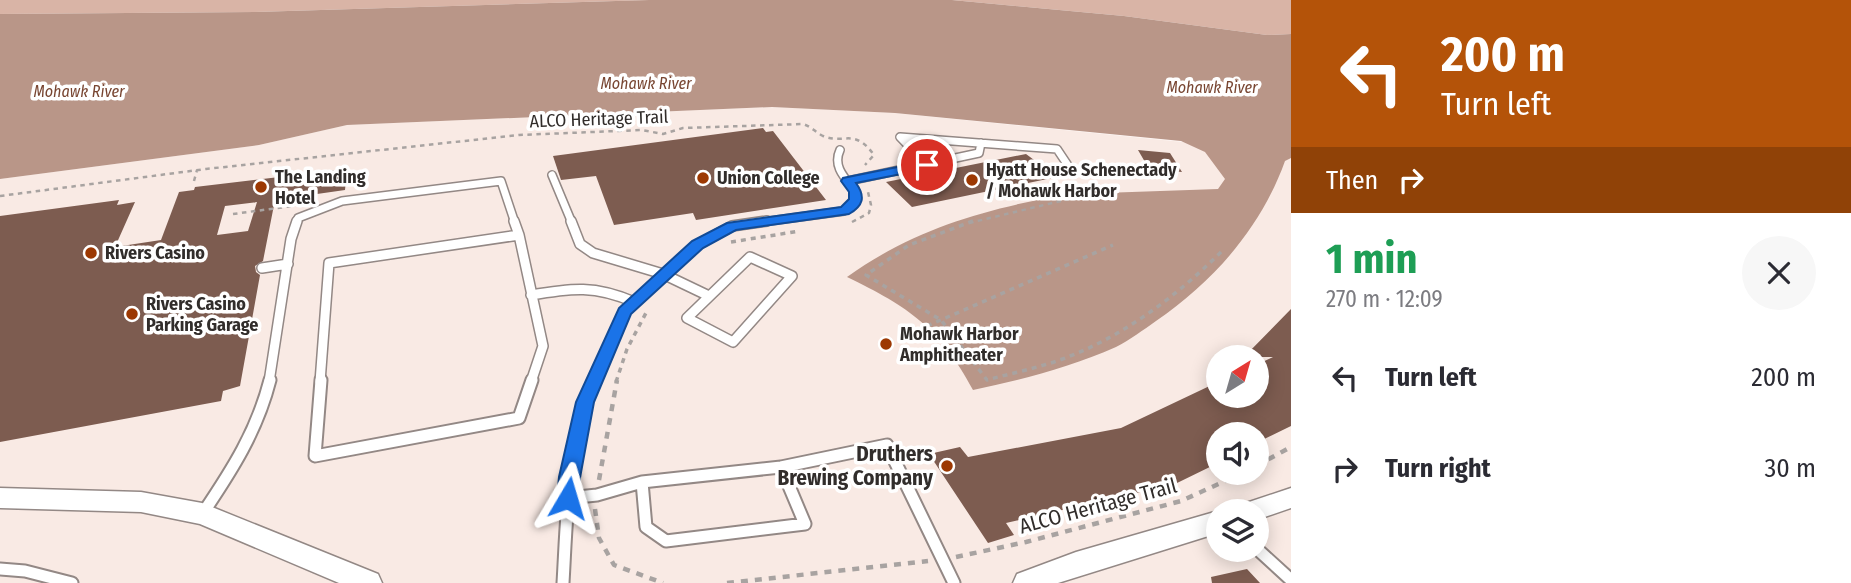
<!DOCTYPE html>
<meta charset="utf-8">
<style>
body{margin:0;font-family:"Fira Sans Condensed",sans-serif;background:#f7f7f7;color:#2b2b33;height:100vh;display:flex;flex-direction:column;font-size:26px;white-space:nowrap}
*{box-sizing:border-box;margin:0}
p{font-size:23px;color:#7c7c81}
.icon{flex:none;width:38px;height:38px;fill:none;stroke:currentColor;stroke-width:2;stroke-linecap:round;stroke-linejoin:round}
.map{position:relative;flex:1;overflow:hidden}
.sheet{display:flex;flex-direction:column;background:#fff;width:560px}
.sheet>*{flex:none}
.guide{background:#b45309;color:#fff;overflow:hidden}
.needle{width:46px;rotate:37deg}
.buttons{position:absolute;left:1206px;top:345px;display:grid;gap:14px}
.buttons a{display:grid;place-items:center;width:63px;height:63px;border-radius:50%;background:#fff;box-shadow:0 4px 18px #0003;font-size:35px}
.pin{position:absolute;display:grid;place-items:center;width:60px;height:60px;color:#fff;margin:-30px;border:4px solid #fff;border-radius:50%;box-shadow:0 2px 7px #0007}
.me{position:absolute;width:77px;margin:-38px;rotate:7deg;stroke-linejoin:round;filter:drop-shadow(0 0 5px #0008)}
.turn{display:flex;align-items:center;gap:24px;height:147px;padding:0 35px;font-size:32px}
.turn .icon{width:91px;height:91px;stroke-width:2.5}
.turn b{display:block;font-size:49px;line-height:60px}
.then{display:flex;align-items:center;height:66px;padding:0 35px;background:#0003;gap:14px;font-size:26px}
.round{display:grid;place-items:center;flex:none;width:74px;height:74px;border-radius:37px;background:#f7f7f7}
.summary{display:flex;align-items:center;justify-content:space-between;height:119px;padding:0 35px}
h1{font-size:42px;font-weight:700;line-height:52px;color:#1e9e55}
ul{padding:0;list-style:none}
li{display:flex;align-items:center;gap:21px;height:91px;padding:0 35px}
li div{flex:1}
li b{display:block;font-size:26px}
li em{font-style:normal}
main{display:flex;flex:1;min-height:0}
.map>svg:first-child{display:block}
</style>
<main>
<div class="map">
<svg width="1291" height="583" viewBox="0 0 1291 583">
<rect width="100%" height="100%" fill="#fef7f5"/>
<path fill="#f9eae4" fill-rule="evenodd" d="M772 107 895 113 1291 153V583H0V179L259 145 347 125ZM1218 357H1256V396H1218ZM1218 434H1256V472H1218ZM1218 511H1256V550H1218Z"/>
<path fill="#d9b4a6" d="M0 0H649L255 12 0 14Z
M952 0H1291V34L1267 35 1124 16Z"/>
<path fill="#b99688" d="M649 0H952L1124 16 1267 35 1291 34V158L1285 161C1261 228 1214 281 1156 321 1143 330 1130 340 1116 347 1070 367 1022 380 973 390 940 328 909 307 847 277 927 220 1005 205 1101 188L1103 193 1218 189 1225 179 1205 152 1181 141 895 113 772 107 347 125 259 145 0 179V14L255 12Z"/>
<path fill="#7d5c50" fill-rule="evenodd" d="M763 128 766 132 773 131 826 200 696 220 693 213 614 225 596 176 561 180 553 156Z
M1138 150 1170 153 1182 172 1149 169Z
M1026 154 1057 177 912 207 886 182Z
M347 169 345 190 275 200 263 261 255 266 256 272 260 275 240 386 223 391 221 401 0 442V216L119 200 117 205 135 202 115 247 161 240 179 192 194 190 195 187ZM257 202 248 231 217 235 225 206Z
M1291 309V426L1256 443V434H1218V463L1175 484 1006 523 1014 535 988 543 929 454 960 447 968 457 1121 428 1218 382V396H1256V365L1273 357H1244Z
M1247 569 1260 583H1212L1211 577Z"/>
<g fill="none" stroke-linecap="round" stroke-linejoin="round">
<g stroke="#938885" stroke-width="10">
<path id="lane-far2" d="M927 165 900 137 1057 149 1069 167
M552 175 572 223
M848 181 979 153 981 143
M296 223 298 218 342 201 501 181 515 223
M754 223 844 211 853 206 856 192C846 179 832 167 840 150"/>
</g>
<g stroke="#938885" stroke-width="12">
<path id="lane-far1" d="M514 221 519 235
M571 221 580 244 593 253 663 274 709 296
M519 235 543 346 531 382
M750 257 792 276 733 342 687 318Z
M262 268 288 264
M531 295C572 288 595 285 634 302
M269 382 291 239 297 221
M320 382 329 263 519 235
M594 382 624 312 697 245 732 226 767 221"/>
</g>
<g stroke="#938885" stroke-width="15">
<path id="lane" d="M321 380 315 456 519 418 532 380
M642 482 646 527 666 541 805 524 781 467
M568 498 597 495 642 482 781 467 887 445 954 583
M203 513C232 470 257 431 270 380
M1256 548 1291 580
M0 569 25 571 72 583
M563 583C567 515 567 444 595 380"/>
</g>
<g stroke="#938885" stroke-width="3">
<path id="street" d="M0 488 141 492 202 503 378 574 382 583H339L200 524 141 512 0 508Z
M1291 488V508L1256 520V511H1239L1243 504Z
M1218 511V533L1058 583H1013L1017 574 1076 552Z"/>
</g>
<path stroke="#a8a3a1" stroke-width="2.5" stroke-dasharray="4.5 4.5" stroke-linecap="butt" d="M194 181 197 170
M0 196 206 169 519 135 642 130 663 134 683 128 803 124C812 127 815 132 823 136 844 145 854 127 874 155L865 165
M233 214 293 206
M852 222 869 213 871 205 868 192
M969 223 1094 193"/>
<path stroke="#a8a3a1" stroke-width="3.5" stroke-dasharray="5 5" stroke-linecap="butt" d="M973 221 909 245 866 275 941 320 987 380C1009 374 1032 369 1054 362 1119 340 1175 298 1223 250
M731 242 800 231
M927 326 1113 245
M616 382 627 349 647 311"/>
<path stroke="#a8a3a1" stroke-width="4.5" stroke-dasharray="7 7" stroke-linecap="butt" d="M1256 466 1291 447
M599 480 617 380
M595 509 599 538 614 565 663 583
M956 557 1026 542 1181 501 1245 472
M727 583 928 561"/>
<use href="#lane-far2" stroke="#fff" stroke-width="7"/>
<use href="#lane-far1" stroke="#fff" stroke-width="9"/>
<use href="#lane" stroke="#fff" stroke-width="11"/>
<use href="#street" fill="#fff" fill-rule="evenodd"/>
</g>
<path fill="#1a73e8" stroke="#114b97" stroke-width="2" d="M927 161 932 162V168L856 183C866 197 863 206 849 214L736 230 703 248 631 314 594 402 575 505 568 507 560 505 557 498 559 477 576 402 619 308 692 241 727 223 841 207 849 199V192L841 181 843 178Z"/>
<g fill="#9c3802" stroke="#fff" stroke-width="2.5">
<circle cx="703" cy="178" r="7"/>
<circle cx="972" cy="180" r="7"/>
<circle cx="261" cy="187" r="7"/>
<circle cx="91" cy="253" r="7"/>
<circle cx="132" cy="314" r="7"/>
<circle cx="886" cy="344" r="7"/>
<circle cx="947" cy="466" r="7"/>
</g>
<g text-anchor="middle" stroke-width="7" stroke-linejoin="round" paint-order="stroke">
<g font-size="16" font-style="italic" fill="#784531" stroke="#fff">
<text x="646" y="89">Mohawk River</text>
<text x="1212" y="93">Mohawk River</text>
<text x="79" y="97">Mohawk River</text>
</g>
<g font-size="18" fill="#312d2b" stroke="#fff">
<text transform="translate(599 119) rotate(-2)" y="6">ALCO Heritage Trail</text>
</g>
<g font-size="18" font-weight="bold" fill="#312d2b" stroke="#fff" text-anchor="start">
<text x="986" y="176">Hyatt House Schenectady<tspan x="986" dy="21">/ Mohawk Harbor</tspan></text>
<text x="275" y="183">The Landing<tspan x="275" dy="21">Hotel</tspan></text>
<text x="717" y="184">Union College</text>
<text x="105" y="259">Rivers Casino</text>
<text x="146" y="310">Rivers Casino<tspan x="146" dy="21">Parking Garage</tspan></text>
<text x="900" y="340">Mohawk Harbor<tspan x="900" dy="21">Amphitheater</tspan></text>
</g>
<g font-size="21" font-weight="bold" fill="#312d2b" stroke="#fff" text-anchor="end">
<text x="933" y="461">Druthers<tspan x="933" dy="24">Brewing Company</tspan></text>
</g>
<g font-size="21" fill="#312d2b" stroke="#fff">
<text transform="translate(1098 506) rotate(-15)" y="7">ALCO Heritage Trail</text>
</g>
</g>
</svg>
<div class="buttons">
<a><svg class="needle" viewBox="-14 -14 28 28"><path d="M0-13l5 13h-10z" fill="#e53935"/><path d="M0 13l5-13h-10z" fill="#7c7c81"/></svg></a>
<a><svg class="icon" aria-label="sound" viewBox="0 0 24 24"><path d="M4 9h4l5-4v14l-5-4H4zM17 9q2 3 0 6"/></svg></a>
<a><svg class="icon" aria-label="layers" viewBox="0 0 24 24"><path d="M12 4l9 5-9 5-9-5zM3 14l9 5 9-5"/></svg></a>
</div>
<div class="pin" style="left:927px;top:165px;background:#d93025"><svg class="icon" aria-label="arrive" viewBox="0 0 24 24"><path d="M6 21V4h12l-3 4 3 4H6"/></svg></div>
<svg class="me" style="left:568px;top:498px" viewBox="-20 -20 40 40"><path d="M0-17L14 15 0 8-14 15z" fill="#1a73e8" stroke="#fff" stroke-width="4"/></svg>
</div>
<section class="sheet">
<div class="guide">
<div class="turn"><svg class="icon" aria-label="left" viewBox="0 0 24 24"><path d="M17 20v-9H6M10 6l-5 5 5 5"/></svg><div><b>200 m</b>Turn left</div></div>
<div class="then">Then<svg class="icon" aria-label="right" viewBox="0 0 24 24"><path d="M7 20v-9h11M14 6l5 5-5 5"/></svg></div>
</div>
<div class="summary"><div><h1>1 min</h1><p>270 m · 12:09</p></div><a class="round"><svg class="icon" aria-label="close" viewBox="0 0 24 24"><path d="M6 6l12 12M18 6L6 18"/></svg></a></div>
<ul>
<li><svg class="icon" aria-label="left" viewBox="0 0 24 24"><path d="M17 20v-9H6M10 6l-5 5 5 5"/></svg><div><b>Turn left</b></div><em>200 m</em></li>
<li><svg class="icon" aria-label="right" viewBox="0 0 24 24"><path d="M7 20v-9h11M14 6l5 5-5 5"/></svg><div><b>Turn right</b></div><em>30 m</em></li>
</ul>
</section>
</main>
